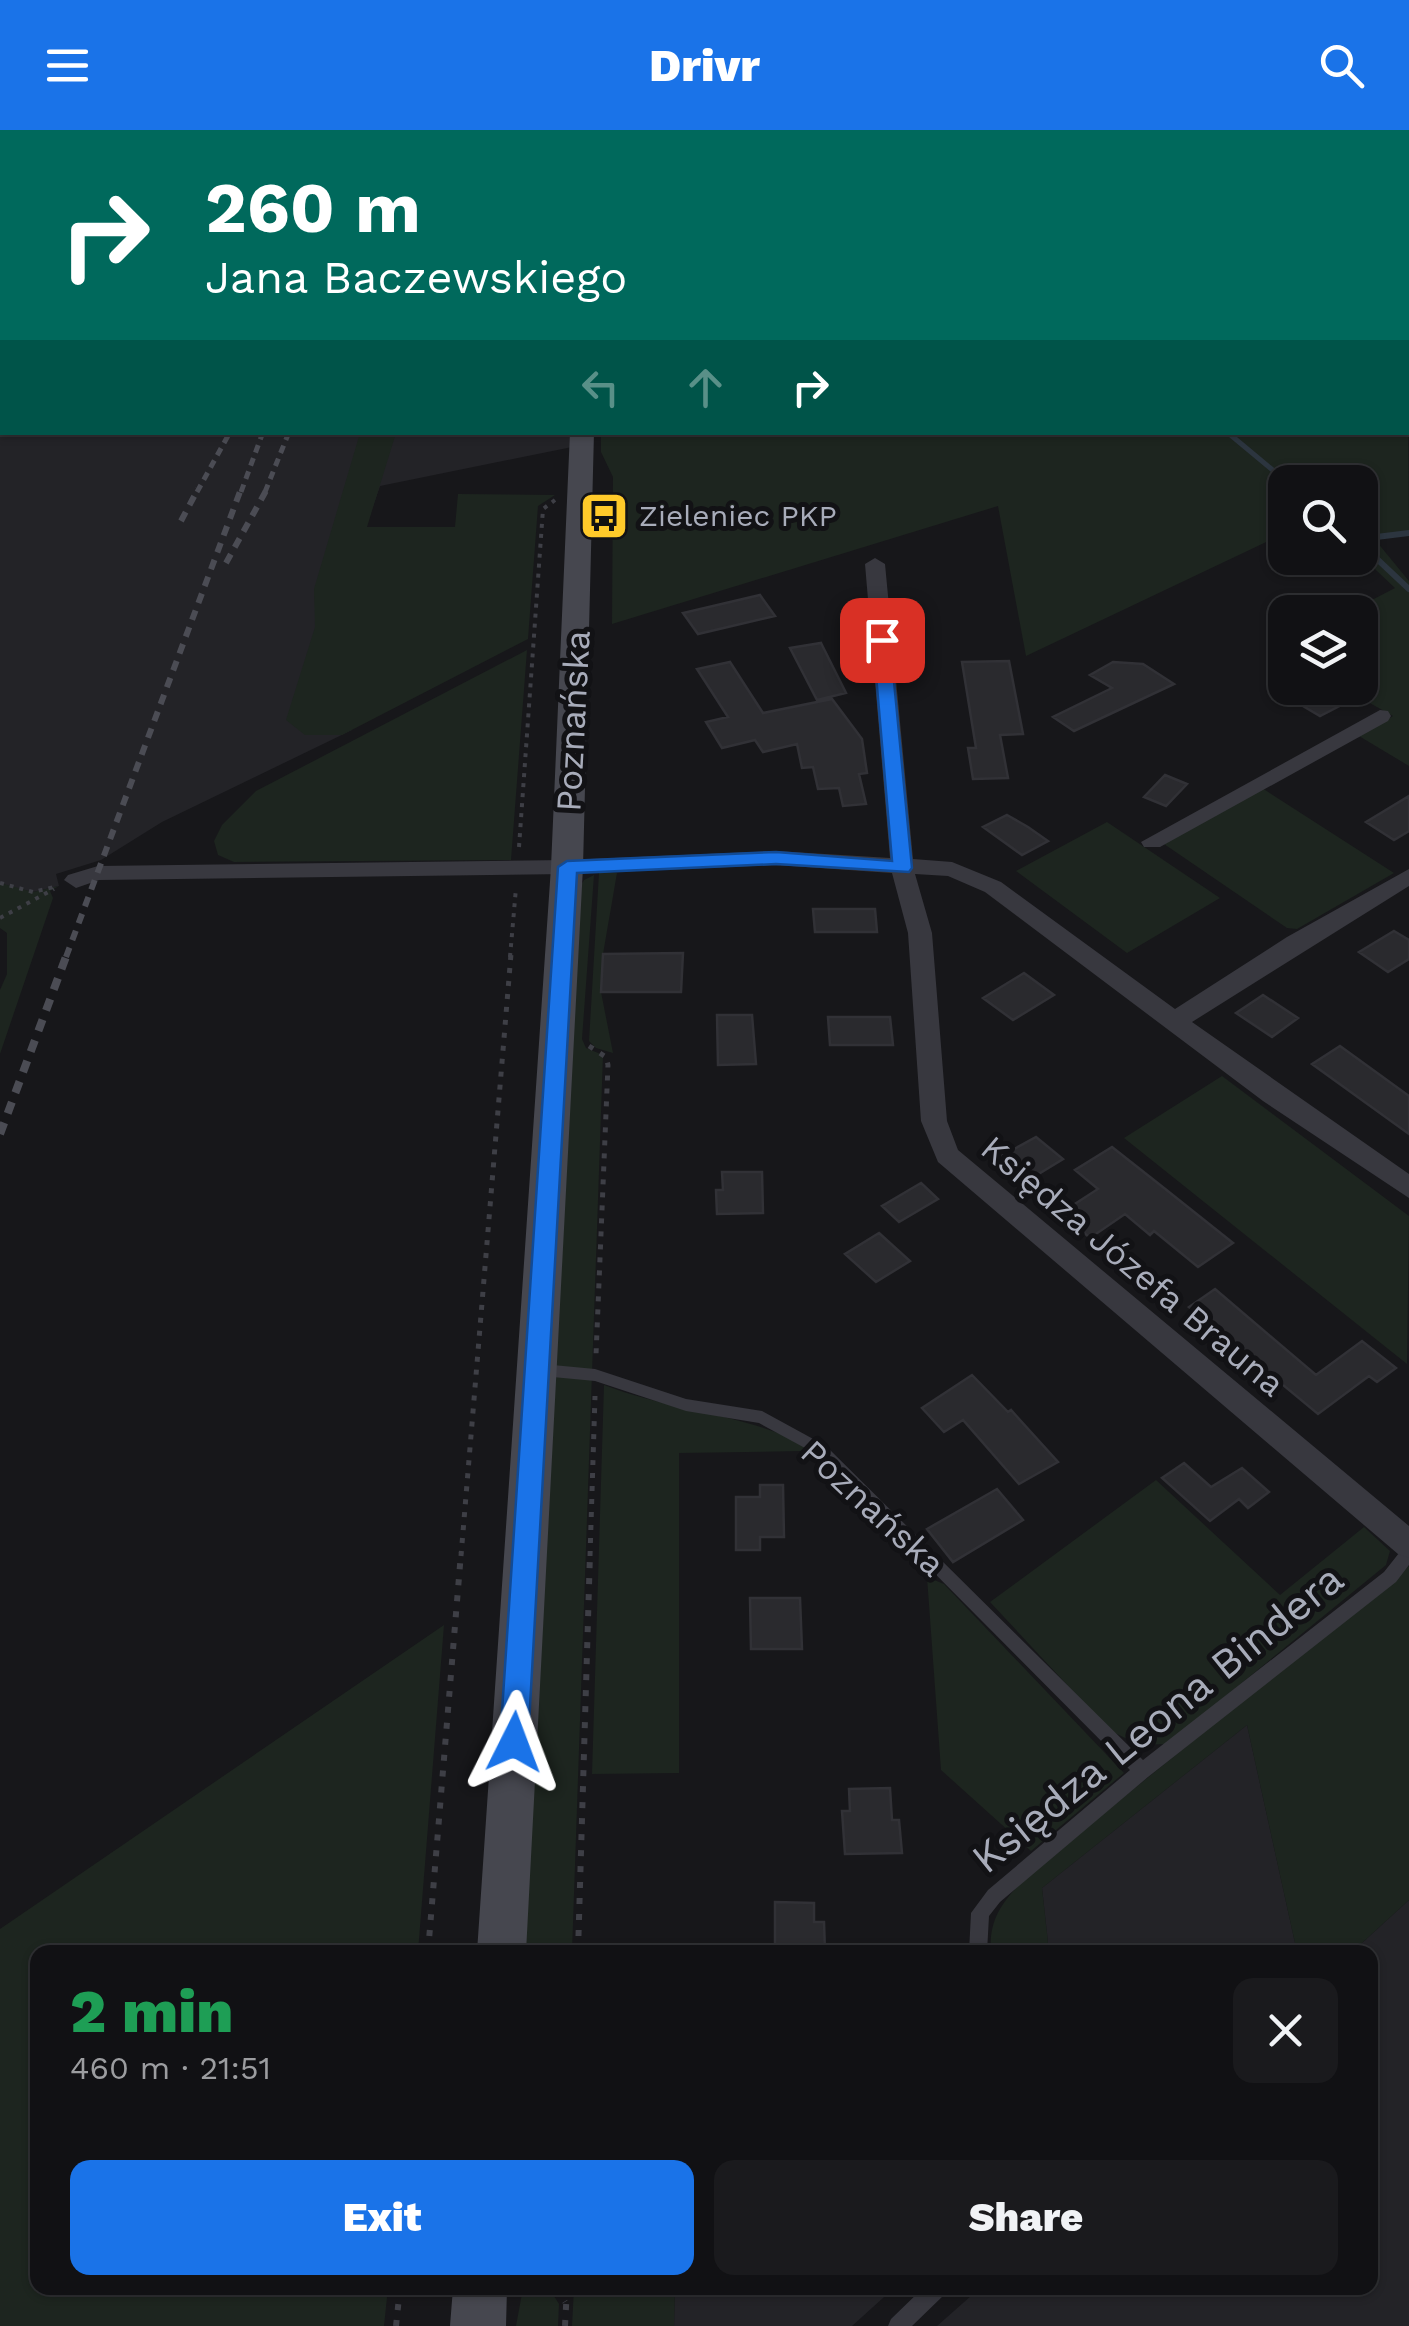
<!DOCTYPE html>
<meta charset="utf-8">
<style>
body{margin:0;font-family:"Work Sans",sans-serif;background:#1a1a1d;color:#f1f3f6;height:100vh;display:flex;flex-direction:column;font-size:38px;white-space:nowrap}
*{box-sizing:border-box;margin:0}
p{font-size:32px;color:#9c9da0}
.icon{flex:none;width:55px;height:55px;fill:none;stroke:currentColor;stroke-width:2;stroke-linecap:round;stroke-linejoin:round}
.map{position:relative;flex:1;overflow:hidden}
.details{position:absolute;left:30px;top:1815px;width:1348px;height:350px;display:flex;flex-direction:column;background:#111114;border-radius:20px;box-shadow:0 2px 8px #0004,0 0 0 2px #303134}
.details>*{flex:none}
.top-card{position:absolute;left:0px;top:0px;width:1410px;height:305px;box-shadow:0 2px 8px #0004,0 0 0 2px #303134;background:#00695c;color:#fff;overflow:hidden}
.buttons{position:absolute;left:1268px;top:335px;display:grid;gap:20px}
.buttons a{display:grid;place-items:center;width:110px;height:110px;border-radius:20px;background:#111114;box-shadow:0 2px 8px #0004,0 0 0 2px #303134;font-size:50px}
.pin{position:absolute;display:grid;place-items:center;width:85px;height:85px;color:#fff;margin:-42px;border-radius:20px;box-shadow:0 5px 15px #0006}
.me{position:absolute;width:110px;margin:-55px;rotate:3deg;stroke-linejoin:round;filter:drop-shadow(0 0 8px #0008)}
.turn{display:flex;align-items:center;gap:35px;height:210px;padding:0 40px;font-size:45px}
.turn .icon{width:130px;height:130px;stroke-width:2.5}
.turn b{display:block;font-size:70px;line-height:85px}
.lanes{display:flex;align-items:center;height:95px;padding:0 40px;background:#0003;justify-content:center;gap:50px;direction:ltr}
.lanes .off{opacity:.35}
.round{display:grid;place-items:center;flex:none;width:105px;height:105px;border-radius:20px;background:#1a1a1d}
.summary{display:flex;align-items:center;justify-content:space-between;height:170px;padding:0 40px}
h1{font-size:60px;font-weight:800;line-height:75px;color:#1e9e55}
.cta{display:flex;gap:20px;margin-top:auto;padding:20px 40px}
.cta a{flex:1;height:115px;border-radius:20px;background:#1a73e8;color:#fff;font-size:40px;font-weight:800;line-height:115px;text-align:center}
.cta a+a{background:#1a1a1d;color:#f1f3f6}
header{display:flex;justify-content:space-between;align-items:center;height:130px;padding:0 40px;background:#1a73e8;color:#fff;font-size:45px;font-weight:800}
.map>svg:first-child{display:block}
</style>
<header><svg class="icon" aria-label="menu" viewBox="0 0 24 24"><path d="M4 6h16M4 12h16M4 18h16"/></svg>Drivr<svg class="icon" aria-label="search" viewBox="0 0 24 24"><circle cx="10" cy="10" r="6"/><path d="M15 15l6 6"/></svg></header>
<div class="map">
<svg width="1409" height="2196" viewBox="0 0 1409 2196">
<rect width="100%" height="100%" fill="#17171a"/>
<path fill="#232327" d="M0 164 2 302 582 303V315L380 356 366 397 352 600 162 692 101 730 56 744 59 756 33 762 14 758 0 753Z
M1247 1595 1297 1822H1049L1042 1758Z
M1409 1770V2196H937L980 2158H1370V1822H1352Z
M675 2158H894L852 2196H674Z"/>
<path fill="#1d251f" d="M1408 274 1409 401 1372 406 1409 451V636L1359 606 1393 586 1343 558H1360V482H1349L1395 458 1360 425V352H1285V403L1026 526 998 376 612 494 613 347 601 322V302H1408Z
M360 303H396L367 397H455L458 364 555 365 538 376 528 509 342 605H305L286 590 315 497 314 459Z
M527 520 511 730 234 732 218 725 214 711 222 695 256 661Z
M1262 658 1394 743 1297 799 1287 798 1164 714Z
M1107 692 1220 768 1127 823 1016 741Z
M599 743H617L603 824 601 862 613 923 596 918 589 911Z
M594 745 582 909 586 918 603 925 572 1822H525L579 759 584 750Z
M0 753 33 762 59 756 50 761 53 768 0 924V860L7 844V803L0 798Z
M1222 946 1409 1086 1407 1234 1124 1008Z
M604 1255C672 1281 746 1284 811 1317L803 1321 679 1323V1643L592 1644Z
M1156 1350 1280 1465 1364 1397 1390 1421 1386 1435 1167 1614 1139 1615 1109 1600 990 1472Z
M1409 1436V1770L1352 1822H1297L1247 1595 1042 1758 1049 1822H991C988 1786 1006 1768 1030 1743Z
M927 1447 944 1454 1124 1643 1031 1721 941 1640Z
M444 1495 418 1822H38V2158H388L384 2196H0V1799Z
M523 2158H549L559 2174 558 2196H516Z
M574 2158H675L674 2196H572Z"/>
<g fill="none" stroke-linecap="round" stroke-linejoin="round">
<path stroke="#2c353f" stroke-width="5" d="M1227 302 1287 352"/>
<path stroke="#2c353f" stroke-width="6" d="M1360 409 1409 403
M1360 413 1409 459"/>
</g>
<path fill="#2a2a2e" stroke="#313136" stroke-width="2.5" d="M760 465 775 486 698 504 683 483Z
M821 513 846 563 817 570 790 518Z
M1009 531 1023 604 1000 605 1008 648 973 649 968 618H976L962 532Z
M730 532 763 583 832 569 862 609 867 643 859 644 866 674 843 676 839 658 818 659 813 637 802 638 797 614 763 622 755 610 722 618 706 592 728 587 697 539Z
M1113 532 1143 534 1174 554 1074 601 1053 587 1112 558 1090 545Z
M1327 558 1351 570 1320 586 1298 573Z
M1165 645 1187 654 1166 676 1144 667Z
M1409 666V701L1394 710 1366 692Z
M1007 685 1028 697 1048 711 1022 725 983 697Z
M813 779H875L877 802H815Z
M1394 801 1409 810V829L1388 842 1359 822Z
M683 823 681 862H601L603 824Z
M1024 843 1054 865 1013 890 983 868Z
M1263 865 1298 888 1272 907 1236 883Z
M717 885H752L756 934 718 935Z
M828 887H890L893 915H830Z
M1340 916 1409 966V1004L1312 934Z
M1036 1007 1063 1029 1032 1048 1028 1045 1021 1050 996 1029Z
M1112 1017 1164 1058 1233 1113 1198 1137 1154 1101 1150 1105 1125 1084 1090 1108 1061 1083 1098 1059 1075 1040Z
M722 1042H762L763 1083 717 1084 716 1060H723Z
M921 1053 938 1069 899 1092 882 1076Z
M879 1103 910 1131 876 1152 845 1124Z
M1215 1159 1316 1245 1362 1211 1396 1238 1377 1252 1369 1246 1318 1284 1189 1177Z
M972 1245 1008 1282 1011 1280 1058 1332 1019 1354 963 1290 944 1302 922 1278Z
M1184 1333 1211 1357 1242 1338 1269 1362 1248 1378 1239 1369 1210 1391 1162 1348Z
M760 1355H783L784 1407H760V1420H736V1367H760Z
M997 1359 1023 1390 953 1432 927 1399Z
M750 1468H800L802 1519H751Z
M890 1658 892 1690H899L902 1723 845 1724 842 1681H850L849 1659Z
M775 1772 814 1773V1792H824L825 1822H775Z"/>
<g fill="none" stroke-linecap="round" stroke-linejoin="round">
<path stroke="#3e3f46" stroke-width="2.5" stroke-dasharray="2.5 5" stroke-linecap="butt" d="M0 2 21 0
M102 2 121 1"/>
<path stroke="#3e3f46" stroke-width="4" stroke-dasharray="4 6" stroke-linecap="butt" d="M519 717 543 379 555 370
M0 753 33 762 54 757
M0 788 54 759
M510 827 516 758"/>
<path stroke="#3e3f46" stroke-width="5" stroke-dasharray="5 8" stroke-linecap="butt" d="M589 916 606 927 608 935 596 1225
M461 1426 511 824
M590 1426 595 1266"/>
<path stroke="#3e3f46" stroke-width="6" stroke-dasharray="6 10" stroke-linecap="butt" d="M428 1822 461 1423
M578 1822 590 1423
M556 2158 565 2172
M396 2196 400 2158
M565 2196 567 2158"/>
<path fill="#38383f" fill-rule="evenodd" d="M448 0H456V2H449Z
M542 1234 595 1239 686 1269 762 1281 826 1316 1143 1630 1384 1442 1403 1418 1409 1416V1435L1396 1452 1148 1647 1000 1772 989 1786 987 1822H969L971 1783 988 1760 1130 1640 816 1324 759 1293 686 1281 595 1251 542 1246 537 1244 535 1240 537 1236Z
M923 2158H947L944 2165 912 2196H888L891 2189Z"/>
<path fill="#38383f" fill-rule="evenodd" d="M136 0H150V2H136Z
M1140 0H1158L1159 2H1141Z
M1408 22H1409V31H1408Z
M1408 95H1409V105H1408Z
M875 428 885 434 913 729 952 732 1001 752 1175 879 1287 807 1409 739V756L1192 892 1409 1044V1068L1263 971 985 762 948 746 915 744 932 803 947 991 958 1020 1409 1396V1428L1398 1424 938 1032 921 991 908 803 892 743 776 735 567 744 99 750 76 758 64 750 68 745 98 736 567 730 776 721 890 728 865 434Z
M1380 580 1388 581 1391 586 1388 591 1160 717H1144L1141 712Z"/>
<path fill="#46474f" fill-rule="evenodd" d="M570 302H594L583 737 526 1822H477L551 737Z
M453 2158H507L506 2196H450Z"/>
<path stroke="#4b4c54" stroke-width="5" stroke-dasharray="8 6" stroke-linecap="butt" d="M197 362 230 302
M241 362 263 302
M265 362 289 302"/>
<path stroke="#4b4c54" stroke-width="6" stroke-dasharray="10 8" stroke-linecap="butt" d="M181 391 198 359
M226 433 267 359
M66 827 241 359"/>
<path stroke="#4b4c54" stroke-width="8" stroke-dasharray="12 10" stroke-linecap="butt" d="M0 1004 67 824"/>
</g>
<path fill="#1a73e8" stroke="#114b97" stroke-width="2.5" d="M882 505 890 510 912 738 909 742 776 734 577 743 528 1612 524 1621 514 1624 504 1621 500 1612 558 737 567 731 776 722 892 731 873 510Z"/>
<defs>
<g id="bus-square" transform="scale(2.5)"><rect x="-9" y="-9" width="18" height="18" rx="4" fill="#ffca2a" stroke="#121215"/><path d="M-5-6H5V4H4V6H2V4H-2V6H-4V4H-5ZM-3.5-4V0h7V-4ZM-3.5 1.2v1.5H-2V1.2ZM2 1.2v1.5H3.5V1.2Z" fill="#111"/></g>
</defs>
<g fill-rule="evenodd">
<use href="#bus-square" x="604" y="386"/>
</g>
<g text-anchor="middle" stroke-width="10" stroke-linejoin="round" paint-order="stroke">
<g font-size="30" fill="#a8acba" stroke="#121215" text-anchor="start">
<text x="639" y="396">Zieleniec PKP</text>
</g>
<g font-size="35" fill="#a8acba" stroke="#121215">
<text transform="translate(573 591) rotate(-87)" y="12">Poznańska</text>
<text transform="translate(1133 1136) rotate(40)" y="12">Księdza Józefa Brauna</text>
<text transform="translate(873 1378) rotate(43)" y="12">Poznańska</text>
</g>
<g font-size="42" fill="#a8acba" stroke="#121215">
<text transform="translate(1157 1588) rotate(-39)" y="15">Księdza Leona Bindera</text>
</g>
</g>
</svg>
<div class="buttons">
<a><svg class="icon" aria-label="search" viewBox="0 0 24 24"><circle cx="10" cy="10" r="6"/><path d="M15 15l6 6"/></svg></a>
<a><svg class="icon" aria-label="layers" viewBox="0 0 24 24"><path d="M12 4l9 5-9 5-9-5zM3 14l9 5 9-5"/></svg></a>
</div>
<div class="pin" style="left:882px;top:510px;background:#d93025"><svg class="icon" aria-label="arrive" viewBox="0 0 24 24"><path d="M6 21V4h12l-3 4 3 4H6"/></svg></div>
<svg class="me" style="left:514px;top:1612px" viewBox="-20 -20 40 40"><path d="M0-17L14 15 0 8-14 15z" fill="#1a73e8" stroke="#fff" stroke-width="4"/></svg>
<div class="top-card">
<div class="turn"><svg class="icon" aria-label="right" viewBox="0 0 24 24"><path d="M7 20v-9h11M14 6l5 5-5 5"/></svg><div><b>260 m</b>Jana Baczewskiego</div></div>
<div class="lanes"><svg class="icon off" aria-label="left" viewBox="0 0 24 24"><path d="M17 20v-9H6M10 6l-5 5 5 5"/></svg><svg class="icon off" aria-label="ahead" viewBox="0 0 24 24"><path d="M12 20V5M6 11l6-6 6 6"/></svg><svg class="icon" aria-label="right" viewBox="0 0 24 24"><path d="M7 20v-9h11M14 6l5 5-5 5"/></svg></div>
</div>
<section class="details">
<div class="summary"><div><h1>2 min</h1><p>460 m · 21:51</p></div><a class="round"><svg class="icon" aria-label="close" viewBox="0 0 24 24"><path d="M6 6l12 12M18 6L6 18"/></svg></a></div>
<div class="cta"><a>Exit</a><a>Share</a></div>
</section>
</div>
